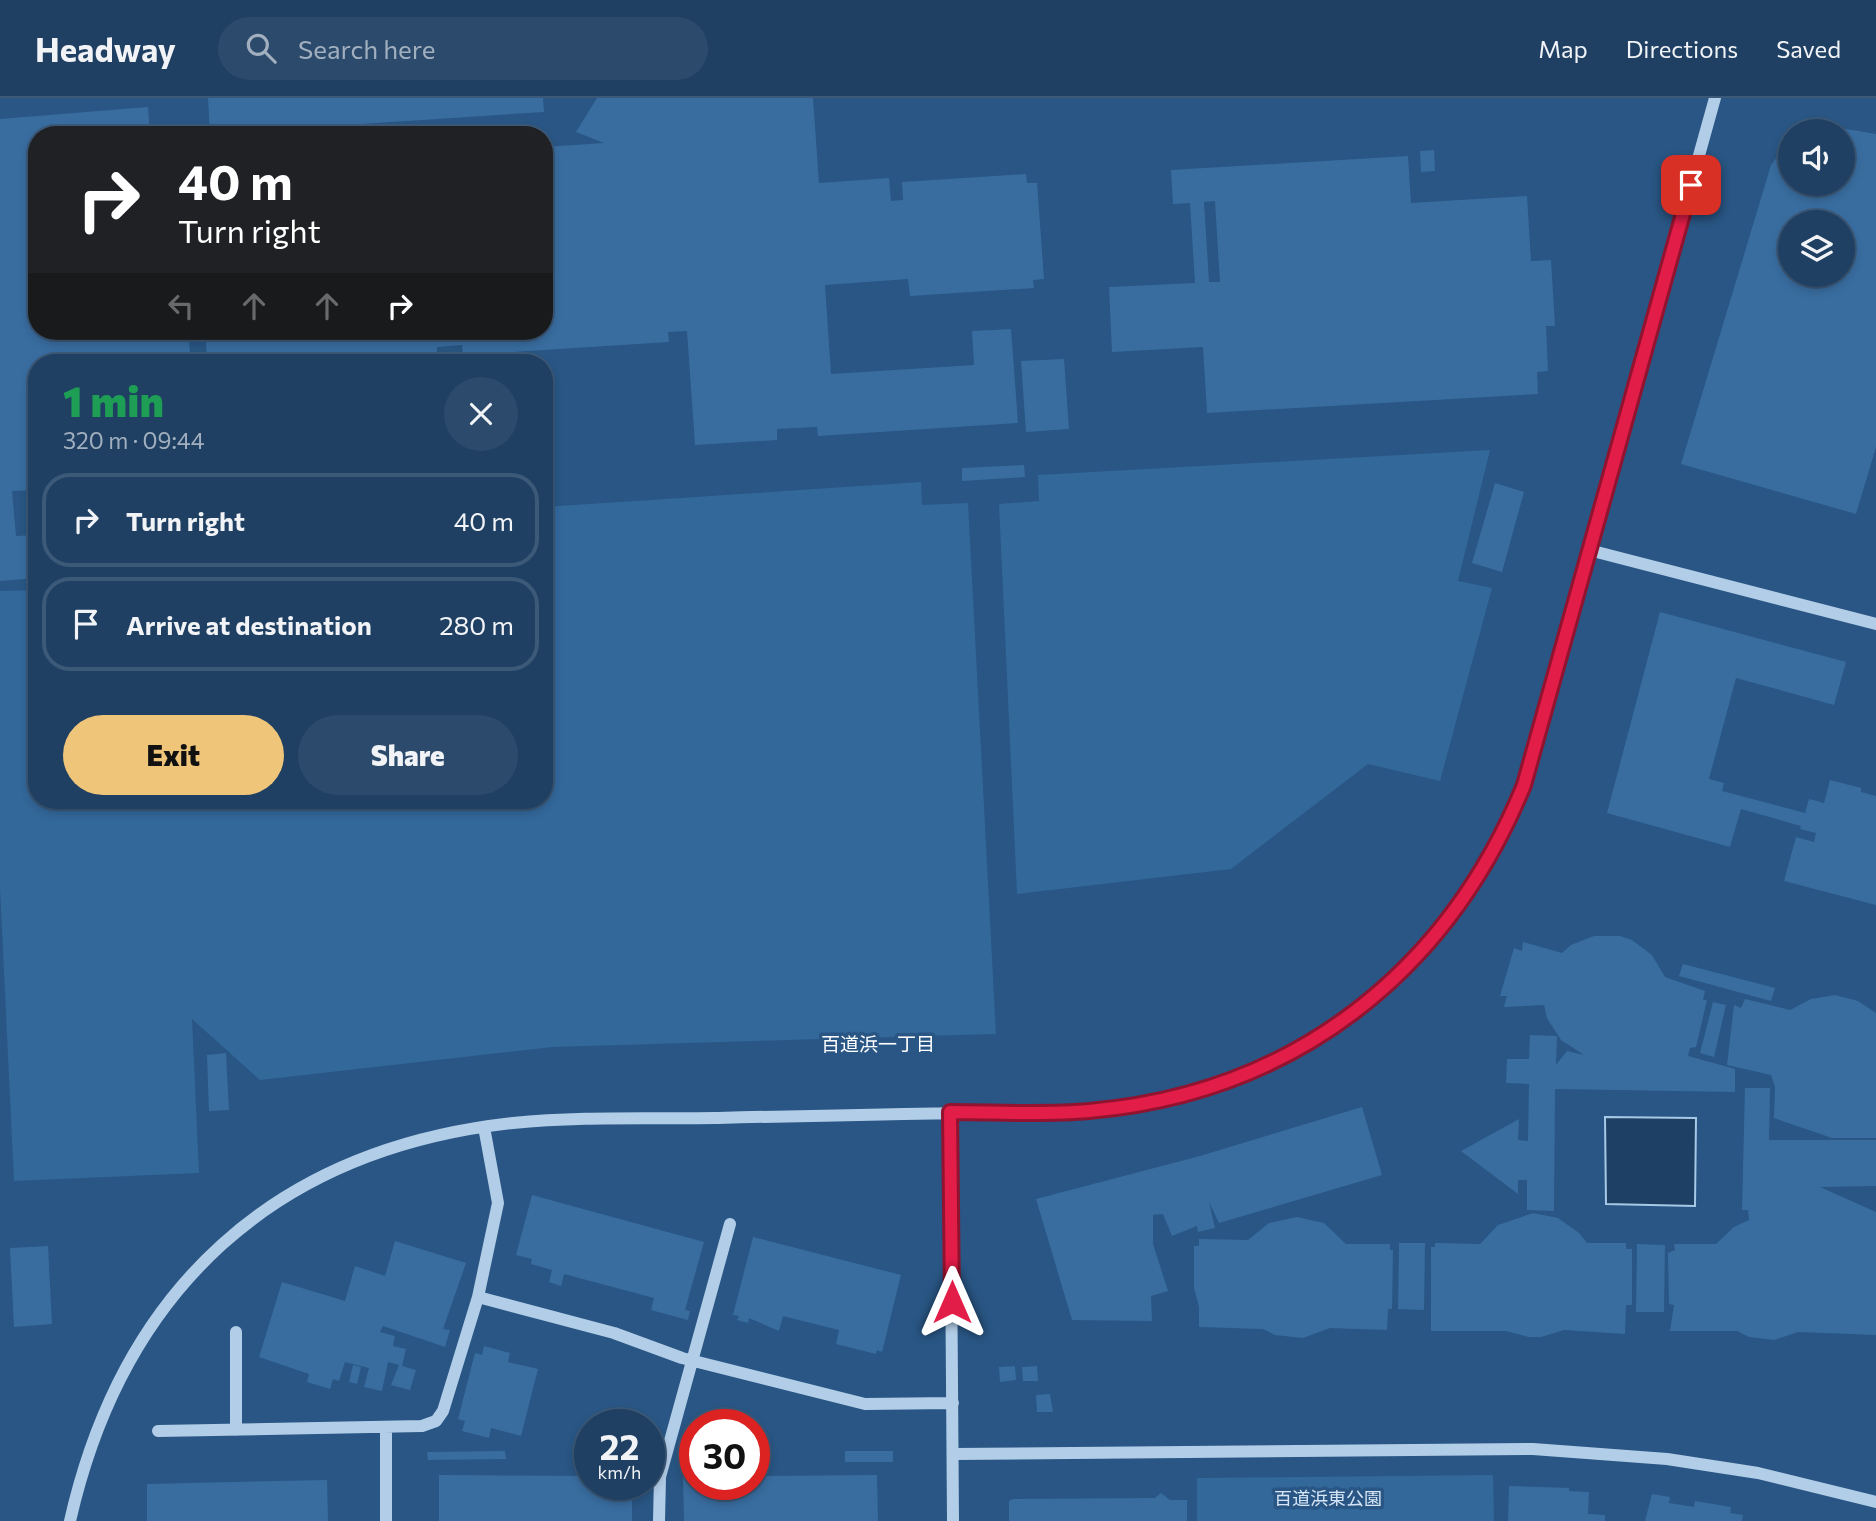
<!DOCTYPE html>
<meta charset="utf-8">
<style>
body{margin:0;font-family:Commissioner,"Noto Sans JP",sans-serif;background:#2c4b6c;color:#f1f3f6;height:100vh;display:flex;flex-direction:column;font-size:26px;white-space:nowrap}
*{box-sizing:border-box;margin:0}
p{font-size:23px;color:#a1afbe}
.icon{flex:none;width:38px;height:38px;fill:none;stroke:currentColor;stroke-width:2;stroke-linecap:round;stroke-linejoin:round}
.map{position:relative;flex:1;overflow:hidden}
.sheet{position:absolute;left:28px;top:256px;width:525px;height:455px;display:flex;flex-direction:column;background:#1f4063;border-radius:28px;box-shadow:0 4px 10px #0003,0 0 0 2px #3c5978}
.sheet>*{flex:none}
.hud{position:absolute;left:28px;top:28px;width:525px;height:214px;border-radius:28px;box-shadow:0 4px 10px #0003,0 0 0 2px #3c5978;background:#202124;color:#fff;overflow:hidden}
.fabs{position:absolute;left:1778px;top:21px;display:grid;gap:14px}
.fabs a{display:grid;place-items:center;width:77px;height:77px;border-radius:50%;background:#1f4063;box-shadow:0 4px 10px #0003,0 0 0 2px #3c5978;font-size:35px}
.speed{position:absolute;left:574px;top:1311px;display:flex;gap:14px;font-size:35px;font-weight:700;text-align:center}
.speed>*{display:grid;place-content:center;width:91px;height:91px;border-radius:50%;background:#1f4063;box-shadow:0 4px 10px #0003,0 0 0 2px #3c5978;line-height:1}
.speed small{font-size:18px;font-weight:400}
.speed .limit{border:10px solid #d22;background:#fff;color:#111}
.pin{position:absolute;display:grid;place-items:center;width:60px;height:60px;color:#fff;margin:-30px;border-radius:14px;box-shadow:0 4px 10px #0006}
.me{position:absolute;width:77px;margin:-38px;rotate:0deg;stroke-linejoin:round;filter:drop-shadow(0 0 5px #0008)}
.turn{display:flex;align-items:center;gap:24px;height:147px;padding:0 35px;font-size:32px}
.turn .icon{width:91px;height:91px;stroke-width:2.5}
.turn b{display:block;font-size:49px;line-height:60px}
.lanes{display:flex;align-items:center;height:66px;padding:0 35px;background:#0003;justify-content:center;gap:35px;direction:ltr}
.lanes .off{opacity:.35}
.round{display:grid;place-items:center;flex:none;width:74px;height:74px;border-radius:37px;background:#2c4b6c}
.summary{display:flex;align-items:center;justify-content:space-between;height:119px;padding:0 35px}
h1{font-size:42px;font-weight:800;line-height:52px;color:#1e9e55}
.action{display:flex;gap:14px;margin-top:auto;padding:14px 35px}
.action a{flex:1;height:80px;border-radius:42px;background:#eec579;color:#111;font-size:28px;font-weight:800;line-height:80px;text-align:center}
.action a+a{background:#2c4b6c;color:#f1f3f6}
ul{padding:0;list-style:none}
li{display:flex;align-items:center;gap:21px;height:94px;margin:0 14px 10px;padding:0 21px;border:4px solid #3c5978;border-radius:28px}
li div{flex:1}
li b{display:block;font-size:26px}
li em{font-style:normal}
header{display:flex;align-items:center;gap:42px;box-sizing:border-box;height:98px;padding:0 35px;background:#1f4063;border-bottom:2px solid #3c5978}
header strong{font-size:33px}
nav{display:flex;gap:38px;margin-inline-start:auto;font-size:24px}
.search{width:490px;height:63px;background:#2c4b6c;display:flex;align-items:center;gap:18px;box-sizing:border-box;padding:0 24px;border-radius:38px;color:#a1afbe;font-size:26px}
.map>svg:first-child{display:block}
</style>
<header>
<strong>Headway</strong>
<div class="search"><svg class="icon" aria-label="search" viewBox="0 0 24 24"><circle cx="10" cy="10" r="6"/><path d="M15 15l6 6"/></svg>Search here</div>
<nav><a>Map</a><a>Directions</a><a>Saved</a></nav>
</header>
<div class="map">
<svg width="1876" height="1423" viewBox="0 0 1876 1423">
<rect width="100%" height="100%" fill="#295684"/>
<path fill="#33689b" d="M1490 352 1458 483 1492 490 1440 683 1368 666 1231 771 1017 796 999 406 1039 403 1038 377Z
M921 384 922 407 968 405 996 936 553 949 260 982 192 921 199 1075 14 1083 0 790V493L37 492V702H544V409Z
M1493 1377 1494 1423H1197V1380Z"/>
<path fill="#1d4064" stroke="#a7c9e7" stroke-width="2" d="M1605 1019 1696 1020 1695 1108 1606 1106Z"/>
<path fill="#396da0" fill-rule="evenodd" d="M208 0H543L544 14 210 36Z
M597 0H813L819 85 889 80 891 103 903 102 902 84 1026 76 1027 85H1037L1044 181 1033 182 1034 190 910 198 908 181 825 187 831 276 974 267 972 233 1011 231 1018 325 818 338 817 329 777 331V342L695 347 687 233 668 234 669 244 463 257 462 247 437 249V259L351 264H227L226 258 207 259 205 233H544V49L604 45 576 34Z
M148 9 150 37H37V233H188L191 264H37V392L12 393 16 438 37 437V480L0 483V21Z
M1829 28 1876 36V349L1856 416 1681 366 1771 67 1790 42V86H1843V33H1812ZM1790 124H1843V177H1790Z
M1434 52 1435 73 1421 74 1420 53Z
M1408 58 1411 105 1527 98 1531 163 1551 162 1555 228H1546L1548 273 1537 274 1538 296 1207 315 1203 249 1112 254 1109 189 1195 185 1190 105 1173 106 1171 72ZM1215 103 1220 184H1209L1204 104Z
M1064 261 1069 331 1026 334 1021 263Z
M1024 367 1025 379 962 383V370Z
M1495 385 1524 394 1502 474 1472 465Z
M1660 514 1846 564 1834 607 1736 580 1709 681 1724 685 1722 693 1805 715 1809 701 1824 705 1830 682 1861 690V694L1876 698V807L1784 783 1796 739 1814 744 1816 735 1800 731 1801 728 1741 711 1730 749 1607 715Z
M1594 838H1620L1632 842 1652 857 1665 879 1705 893 1703 902H1707L1696 949 1690 950 1688 958 1735 971V994L1555 991 1554 1113 1527 1112V1082H1518V1096L1461 1053 1519 1021 1518 1042 1528 1043 1529 986 1506 985 1507 961H1529L1530 937 1557 938 1556 967 1567 953 1584 957 1561 942 1547 920 1544 907 1504 909 1507 898H1500L1514 850 1522 853 1523 844 1562 855 1571 847Z
M1683 866 1775 890 1771 903 1679 878Z
M1835 897 1858 903 1876 915V1040H1832L1774 1020 1775 989 1771 977 1727 967 1734 907 1741 910 1745 901 1790 912 1811 901Z
M1713 904 1726 907 1714 959 1700 955Z
M226 955 229 1012 209 1013 207 957Z
M1745 990H1770L1769 1042H1876V1088L1820 1089 1876 1114V1237L1798 1234 1774 1242 1749 1239 1737 1233H1670L1674 1207 1669 1206 1668 1155 1675 1152 1674 1146H1716L1734 1129 1749 1122 1748 1112H1742Z
M1362 1009 1382 1077 1219 1125 1209 1104 1215 1130 1198 1134 1197 1128 1172 1138 1163 1116 1153 1117V1146L1168 1193 1151 1198 1152 1223 1072 1222 1036 1101 1200 1058Z
M532 1097 704 1144 685 1212 690 1213 688 1222 651 1212 654 1200 564 1176 561 1188 549 1184 552 1172 531 1166 532 1161 516 1157Z
M1533 1115 1558 1120 1579 1135 1587 1145H1626V1151H1632V1207H1626L1625 1236 1564 1232 1541 1239H1529L1506 1233H1431V1149H1435V1145L1480 1146 1498 1127Z
M1297 1119 1324 1125 1346 1146H1390V1152H1393L1392 1211H1388L1387 1232 1330 1230 1303 1240 1275 1237 1263 1231 1199 1229V1209L1194 1190V1148H1199V1141L1248 1142 1269 1125Z
M753 1139 901 1177 882 1254 877 1252 876 1256 836 1246 839 1232 783 1218 779 1233 749 1220 748 1225 737 1222 739 1218 733 1217Z
M395 1143 466 1165 443 1231 450 1232 445 1249 383 1228 380 1234 395 1238 393 1248 406 1251 402 1268 416 1272 410 1292 391 1287 399 1267 388 1264 382 1293 364 1289 369 1270 345 1264 339 1283 333 1281 330 1291 307 1284 309 1276 259 1259 282 1184 345 1203 355 1168 385 1178Z
M1399 1145H1425L1424 1212 1398 1211Z
M1637 1146 1665 1147 1664 1214H1636Z
M48 1148 52 1226 14 1229 10 1150Z
M484 1248 510 1255 508 1264 538 1271 521 1338 491 1330 489 1340 462 1333 465 1323 458 1321 475 1255 482 1257Z
M353 1267 361 1269 357 1286 349 1284Z
M1015 1268 1016 1282 1000 1284 999 1269Z
M1037 1268 1038 1283H1023L1022 1269Z
M1050 1296 1053 1314H1037L1036 1297Z
M505 1353 506 1361 428 1362 427 1354Z
M845 1353H893V1364H845Z
M439 1377 590 1378V1386H632V1423H439Z
M877 1377 878 1423H684L683 1378H695V1386H754V1378Z
M327 1382 328 1423H147V1386Z
M1509 1388 1569 1390V1393L1589 1394 1588 1416 1605 1417V1423H1508Z
M1161 1395 1170 1402H1187V1423H1009V1403L1013 1401 1155 1400Z
M1652 1396 1670 1399 1669 1405 1694 1409 1695 1403 1731 1409 1730 1415 1743 1417 1742 1423H1645Z"/>
<g fill="none" stroke-linecap="round" stroke-linejoin="round">
<path stroke="#b2cde7" stroke-width="12" d="M1589 452 1876 526
M950 1015 953 1423
M478 1199 614 1235 682 1260 865 1306 953 1305
M236 1234V1332
M386 1329V1423
M158 1333 422 1328 436 1323 443 1313 478 1199 498 1105 484 1029
M953 1356 1533 1351 1667 1361 1758 1375 1876 1404
M70 1423C123 1190 275 1051 513 1025 580 1018 649 1021 715 1020 840 1017 964 1014 1088 1014 1128 1007 1170 1003 1209 990 1362 938 1463 835 1524 686L1715 0
M659 1423 660 1379 730 1126"/>
</g>
<g fill="none" stroke-linecap="round" stroke-linejoin="round">
<g stroke="#92132f" stroke-width="18">
<path id="route" d="M952 1204 950 1014C996 1014 1043 1017 1089 1013 1294 995 1447 875 1524 687L1691 87"/>
</g>
<use href="#route" stroke="#e11d48" stroke-width="12"/>
</g>
<g text-anchor="middle" stroke-width="7" stroke-linejoin="round" paint-order="stroke">
<g font-size="18" fill="#d6e6f6" stroke="#295684">
<text x="1328" y="1407">百道浜東公園</text>
</g>
<g font-size="19" fill="#fff" stroke="#295684">
<text x="878" y="953">百道浜一丁目</text>
</g>
</g>
</svg>
<div class="fabs">
<a><svg class="icon" aria-label="sound" viewBox="0 0 24 24"><path d="M4 9h4l5-4v14l-5-4H4zM17 9q2 3 0 6"/></svg></a>
<a><svg class="icon" aria-label="layers" viewBox="0 0 24 24"><path d="M12 4l9 5-9 5-9-5zM3 14l9 5 9-5"/></svg></a>
</div>
<div class="speed"><div>22<small>km/h</small></div><div class="limit">30</div></div>
<div class="pin" style="left:1691px;top:87px;background:#d93025"><svg class="icon" aria-label="arrive" viewBox="0 0 24 24"><path d="M6 21V4h12l-3 4 3 4H6"/></svg></div>
<svg class="me" style="left:952px;top:1204px" viewBox="-20 -20 40 40"><path d="M0-17L14 15 0 8-14 15z" fill="#e11d48" stroke="#fff" stroke-width="4"/></svg>
<div class="hud">
<div class="turn"><svg class="icon" aria-label="right" viewBox="0 0 24 24"><path d="M7 20v-9h11M14 6l5 5-5 5"/></svg><div><b>40 m</b>Turn right</div></div>
<div class="lanes"><svg class="icon off" aria-label="left" viewBox="0 0 24 24"><path d="M17 20v-9H6M10 6l-5 5 5 5"/></svg><svg class="icon off" aria-label="ahead" viewBox="0 0 24 24"><path d="M12 20V5M6 11l6-6 6 6"/></svg><svg class="icon off" aria-label="ahead" viewBox="0 0 24 24"><path d="M12 20V5M6 11l6-6 6 6"/></svg><svg class="icon" aria-label="right" viewBox="0 0 24 24"><path d="M7 20v-9h11M14 6l5 5-5 5"/></svg></div>
</div>
<section class="sheet">
<div class="summary"><div><h1>1 min</h1><p>320 m · 09:44</p></div><a class="round"><svg class="icon" aria-label="close" viewBox="0 0 24 24"><path d="M6 6l12 12M18 6L6 18"/></svg></a></div>
<ul>
<li><svg class="icon" aria-label="right" viewBox="0 0 24 24"><path d="M7 20v-9h11M14 6l5 5-5 5"/></svg><div><b>Turn right</b></div><em>40 m</em></li>
<li><svg class="icon" aria-label="arrive" viewBox="0 0 24 24"><path d="M6 21V4h12l-3 4 3 4H6"/></svg><div><b>Arrive at destination</b></div><em>280 m</em></li>
</ul>
<div class="action"><a>Exit</a><a>Share</a></div>
</section>
</div>
